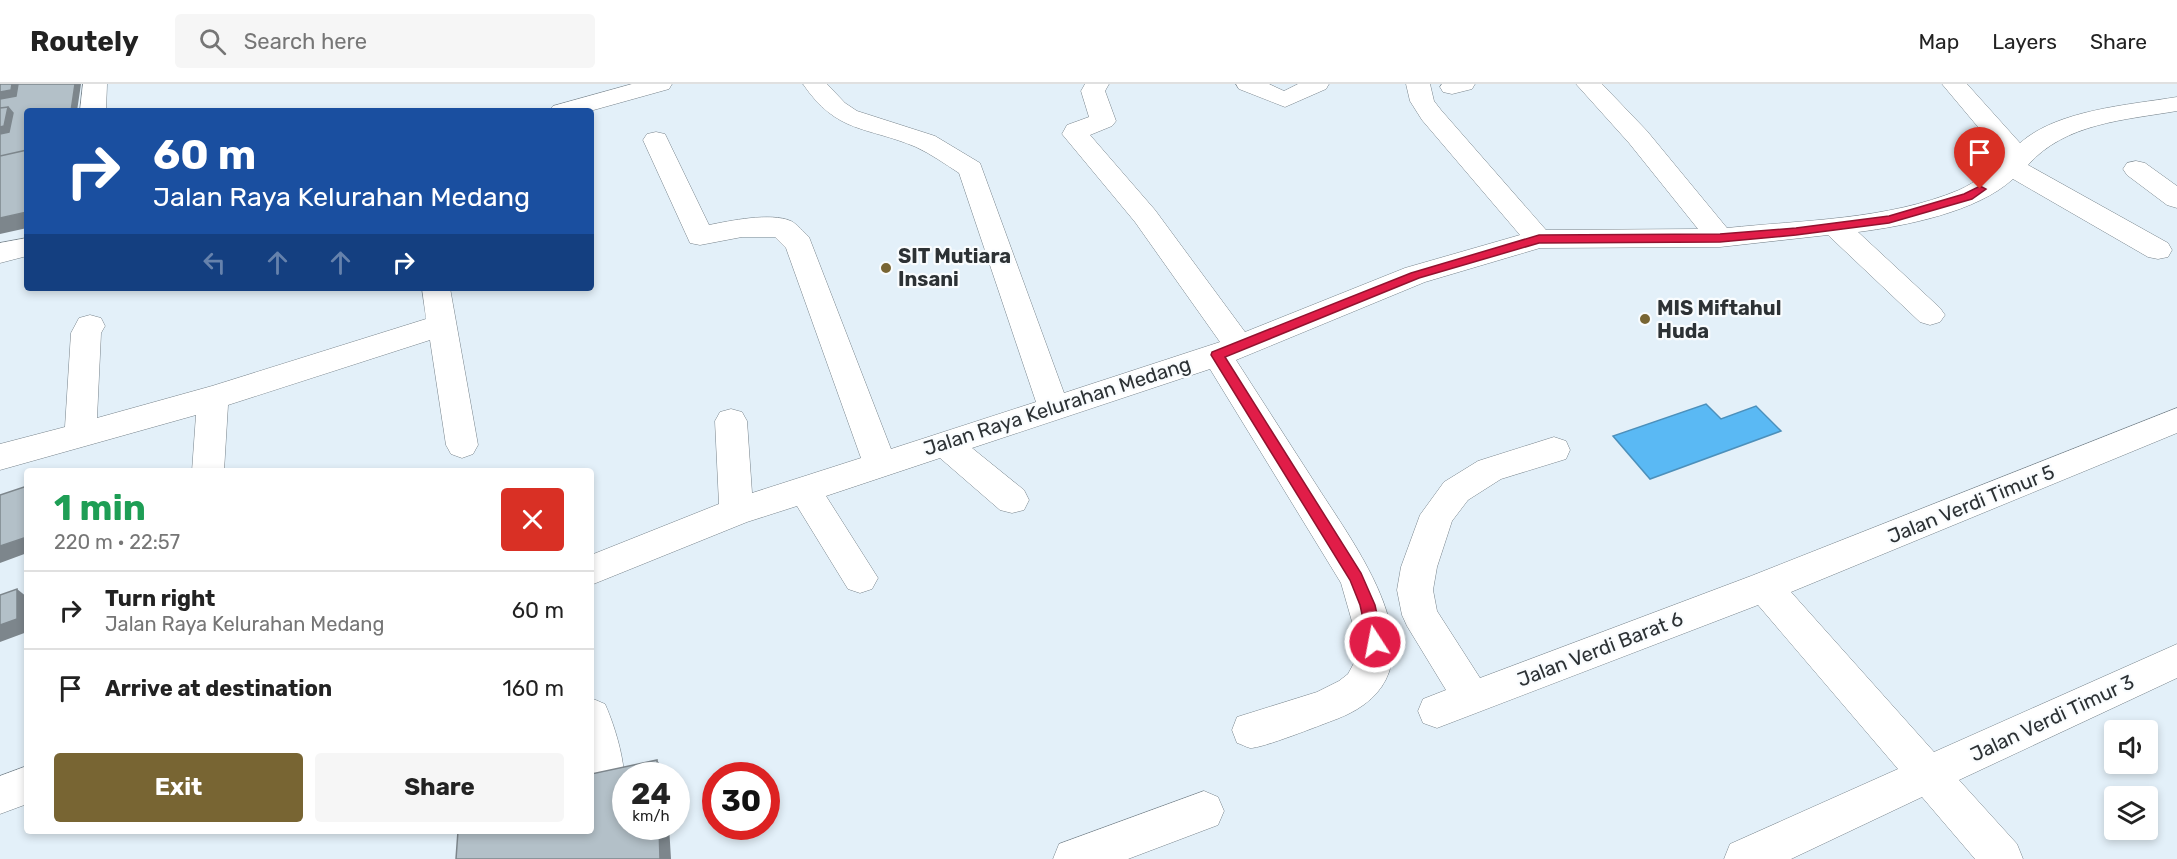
<!DOCTYPE html>
<meta charset="utf-8">
<style>
body{margin:0;font-family:Rubik,sans-serif;background:#f6f6f6;color:#222;height:100vh;display:flex;flex-direction:column;font-size:22px;white-space:nowrap}
*{box-sizing:border-box;margin:0}
p{font-size:20px;color:#767676}
.icon{flex:none;width:33px;height:33px;fill:none;stroke:currentColor;stroke-width:2;stroke-linecap:round;stroke-linejoin:round}
.map{position:relative;flex:1;overflow:hidden}
.drawer{position:absolute;left:24px;top:384px;width:570px;height:366px;display:flex;flex-direction:column;background:#fff;border-radius:6px;box-shadow:0 3px 9px #0003}
.drawer>*{flex:none}
.guide{position:absolute;left:24px;top:24px;width:570px;height:183px;border-radius:6px;box-shadow:0 3px 9px #0003;background:#1a4fa0;color:#fff;overflow:hidden}
.tools{position:absolute;left:2104px;top:636px;display:grid;gap:12px}
.tools a{display:grid;place-items:center;width:54px;height:54px;border-radius:6px;background:#fff;box-shadow:0 3px 9px #0003;font-size:30px}
.speed{position:absolute;left:612px;top:678px;display:flex;gap:12px;font-size:30px;font-weight:700;text-align:center}
.speed>*{display:grid;place-content:center;width:78px;height:78px;border-radius:50%;background:#fff;box-shadow:0 3px 9px #0003;line-height:1}
.speed small{font-size:15px;font-weight:400}
.speed .limit{border:9px solid #d22;background:#fff;color:#111}
.pin{position:absolute;display:grid;place-items:center;width:51px;height:51px;color:#fff;margin:-62px -26px;border-radius:50% 50% 50% 0;rotate:-45deg;box-shadow:0 0 6px #0007}
.pin .icon{rotate:45deg}
.me{position:absolute;width:66px;margin:-33px;rotate:349deg;stroke-linejoin:round;filter:drop-shadow(0 0 4px #0008)}
.turn{display:flex;align-items:center;gap:21px;height:126px;padding:0 30px;font-size:27px}
.turn .icon{width:78px;height:78px;stroke-width:2.5}
.turn b{display:block;font-size:42px;line-height:51px}
.lanes{display:flex;align-items:center;height:57px;padding:0 30px;background:#0003;justify-content:center;gap:30px;direction:ltr}
.lanes .off{opacity:.35}
.round{display:grid;place-items:center;flex:none;width:63px;height:63px;border-radius:6px;background:#f6f6f6}
.head{display:flex;align-items:center;justify-content:space-between;height:102px;padding:0 30px}
h1{font-size:36px;font-weight:700;line-height:45px;color:#1e9e55}
.primary-button{display:flex;gap:12px;margin-top:auto;padding:12px 30px}
.primary-button a{flex:1;height:69px;border-radius:6px;background:#786533;color:#fff;font-size:24px;font-weight:700;line-height:69px;text-align:center}
.primary-button a+a{background:#f6f6f6;color:#222}
ul{padding:0;list-style:none}
li{display:flex;align-items:center;gap:18px;height:78px;padding:0 30px;border-top:2px solid #e0e0e0}
li div{flex:1}
li b{display:block;font-size:22px}
li em{font-style:normal}
header{display:flex;align-items:center;gap:36px;box-sizing:border-box;height:84px;padding:0 30px;background:#fff;border-bottom:2px solid #e0e0e0}
header strong{font-size:28px}
nav{display:flex;gap:33px;margin-inline-start:auto;font-size:21px}
.search{width:420px;height:54px;background:#f6f6f6;display:flex;align-items:center;gap:15px;box-sizing:border-box;padding:0 21px;border-radius:6px;color:#767676;font-size:22px}
.map>svg:first-child{display:block}
</style>
<header>
<strong>Routely</strong>
<div class="search"><svg class="icon" aria-label="search" viewBox="0 0 24 24"><circle cx="10" cy="10" r="6"/><path d="M15 15l6 6"/></svg>Search here</div>
<nav><a>Map</a><a>Layers</a><a>Share</a></nav>
</header>
<div class="map">
<svg width="2177" height="775" viewBox="0 0 2177 775">
<rect width="100%" height="100%" fill="#e3f0f9"/>
<path fill="#5ab9f4" stroke="#4c90bb" stroke-width="1.5" d="M1706 320 1721 335 1756 322 1781 347 1650 395 1613 352Z"/>
<g fill="none" stroke-linecap="round" stroke-linejoin="round">
<g stroke="#77838b" stroke-width="1">
<path id="minor" d="M83 0H107L106 27H80Z
M632 0H672L669 5 590 27H549L553 22Z
M803 0H827L845 19 857 27 935 52 980 79 1064 309 1220 258 1135 138 1062 50 1067 41 1089 33 1081 7 1085 0H1109L1105 7 1116 37 1112 42 1090 51 1155 126 1245 248 1405 184 1520 151 1422 36 1410 17 1406 0H1430L1434 17 1441 26 1546 146 1698 145 1629 59 1576 0H1602L1647 47 1727 144C1803 136 1887 136 1959 106 1977 98 1990 86 2004 74L1942 0H1967L2020 59C2057 26 2128 21 2177 13V27C2125 36 2065 39 2028 81L2168 159 2172 166 2168 173 2158 175 2148 173 2013 95C1977 128 1905 142 1858 148L1940 224 1945 231 1940 238 1930 241 1920 238 1828 151 1720 163 1540 164 1425 198 1236 276C1263 318 1290 360 1317 402 1359 468 1453 590 1337 635 1323 640 1261 665 1250 664 1246 663 1241 660 1237 659L1232 646 1237 633 1317 608 1339 597 1348 590 1355 577V548L1341 499 1210 285 972 364 1024 406 1029 416 1024 426 1012 429 1000 426 940 374 826 412 878 494 872 505 860 509 848 505 797 422 747 438 591 501V471L719 420 715 337 720 328 731 325 742 328 747 337 752 409 861 374 786 164 775 153H742L700 161 690 159 643 56 647 50 656 48 665 50 709 141C729 137 771 128 791 137 797 140 803 148 809 153L891 365 1036 318 959 89C945 80 931 70 916 63 866 42 837 50 803 0Z
M1236 0H1269L1284 7 1298 0H1329L1326 5 1285 23 1239 5Z
M1442 0H1475L1472 5 1452 10 1443 8 1440 3Z
M2136 77 2145 79 2177 102V124L2167 121 2127 91 2123 85 2127 79Z
M27 154V172L0 179V159Z
M422 204H450L478 361 473 370 462 374 451 370 446 361 430 256 228 321 224 387H192L196 331 0 386V360L65 343 71 249 79 234 90 231 101 234 105 242 101 249 97 334 212 302 426 235Z
M2177 324V349L1791 508 1934 668 2177 560V594L1959 696 2017 760 2023 775H1975L1922 713 1791 775H1724L1730 760 1898 685 1758 521 1437 644 1423 639 1418 627 1423 615 1446 606 1407 542 1402 531 1397 506 1401 483 1420 431 1444 398 1478 377 1554 353 1566 357 1570 366 1566 375 1501 395 1468 416 1452 437 1437 483 1433 506 1437 527 1480 594 1751 492Z
M591 614 605 620C615 642 631 692 621 714L607 720 593 714 591 710Z
M27 682V720L0 730V692Z
M1204 707 1218 713 1224 727 1218 741 1128 775H1053L1059 760Z"/>
</g>
<use href="#minor" fill="#fff" fill-rule="evenodd"/>
</g>
<path fill="#7d868c" d="M12 0H25L22 18 0 23V8Z
M75 0H81L77 27H71Z
M8 23 19 35 15 55 0 58V43Z
M27 128V144L0 150V134Z
M27 453V469L0 479V462Z
M17 505 27 513V548L0 558V541Z
M657 676 668 692H657Z
M659 742H669L671 775H660Z"/>
<path fill="#b3c0c8" stroke="#7d868c" stroke-width="1.5" d="M0 0H12L11 6 0 8Z
M18 0H75L71 27H27V66L0 72V50L9 48 13 29 8 23 0 24V15L16 12Z
M8 23 4 42 0 43V24Z
M27 66V128L0 134V72Z
M27 402V453L0 462V411Z
M17 505V535L0 541V511Z
M657 676V692H626V742H659L660 775H456L458 747H591V690Z"/>
<path fill="#e11d48" stroke="#92132f" stroke-width="1.5" d="M1980 102 1986 105 1972 115 1889 139 1796 151 1720 158 1539 159 1419 194 1225 273 1361 489 1375 521 1383 558 1375 565 1368 558 1360 521 1350 496 1211 271 1212 268 1411 189 1539 151 1720 150 1796 144 1889 132 1964 110Z"/>
<g fill="#786533" stroke="#f9fcfe" stroke-width="2">
<circle cx="886" cy="184" r="6"/>
<circle cx="1645" cy="235" r="6"/>
</g>
<g text-anchor="middle" stroke-width="4.5" stroke-linejoin="round" paint-order="stroke">
<g font-size="20" font-weight="bold" fill="#2d3235" stroke="#f9fcfe" text-anchor="start">
<text x="898" y="179">SIT Mutiara<tspan x="898" dy="23">Insani</tspan></text>
<text x="1657" y="231">MIS Miftahul<tspan x="1657" dy="23">Huda</tspan></text>
</g>
<g font-size="20" fill="#2d3235" stroke="#f9fcfe">
<text transform="translate(1057 322) rotate(-18)" y="7">Jalan Raya Kelurahan Medang</text>
<text transform="translate(1971 420) rotate(-22)" y="7">Jalan Verdi Timur 5</text>
<text transform="translate(1600 565) rotate(-21)" y="7">Jalan Verdi Barat 6</text>
<text transform="translate(2052 634) rotate(-25)" y="7">Jalan Verdi Timur 3</text>
</g>
</g>
</svg>
<div class="tools">
<a><svg class="icon" aria-label="sound" viewBox="0 0 24 24"><path d="M4 9h4l5-4v14l-5-4H4zM17 9q2 3 0 6"/></svg></a>
<a><svg class="icon" aria-label="layers" viewBox="0 0 24 24"><path d="M12 4l9 5-9 5-9-5zM3 14l9 5 9-5"/></svg></a>
</div>
<div class="speed"><div>24<small>km/h</small></div><div class="limit">30</div></div>
<div class="pin" style="left:1980px;top:105px;background:#d93025"><svg class="icon" aria-label="arrive" viewBox="0 0 24 24"><path d="M6 21V4h12l-3 4 3 4H6"/></svg></div>
<svg class="me" style="left:1375px;top:558px" viewBox="-20 -20 40 40"><circle r="17" fill="#e11d48" stroke="#fff" stroke-width="3"/><path d="M0-11L8 9 0 5-8 9z" fill="#fff"/></svg>
<div class="guide">
<div class="turn"><svg class="icon" aria-label="right" viewBox="0 0 24 24"><path d="M7 20v-9h11M14 6l5 5-5 5"/></svg><div><b>60 m</b>Jalan Raya Kelurahan Medang</div></div>
<div class="lanes"><svg class="icon off" aria-label="left" viewBox="0 0 24 24"><path d="M17 20v-9H6M10 6l-5 5 5 5"/></svg><svg class="icon off" aria-label="ahead" viewBox="0 0 24 24"><path d="M12 20V5M6 11l6-6 6 6"/></svg><svg class="icon off" aria-label="ahead" viewBox="0 0 24 24"><path d="M12 20V5M6 11l6-6 6 6"/></svg><svg class="icon" aria-label="right" viewBox="0 0 24 24"><path d="M7 20v-9h11M14 6l5 5-5 5"/></svg></div>
</div>
<section class="drawer">
<div class="head"><div><h1>1 min</h1><p>220 m · 22:57</p></div><a class="round" style="background:#d93025;color:#fff"><svg class="icon" aria-label="close" viewBox="0 0 24 24"><path d="M6 6l12 12M18 6L6 18"/></svg></a></div>
<ul>
<li><svg class="icon" aria-label="right" viewBox="0 0 24 24"><path d="M7 20v-9h11M14 6l5 5-5 5"/></svg><div><b>Turn right</b><p>Jalan Raya Kelurahan Medang</p></div><em>60 m</em></li>
<li><svg class="icon" aria-label="arrive" viewBox="0 0 24 24"><path d="M6 21V4h12l-3 4 3 4H6"/></svg><div><b>Arrive at destination</b></div><em>160 m</em></li>
</ul>
<div class="primary-button"><a>Exit</a><a>Share</a></div>
</section>
</div>
